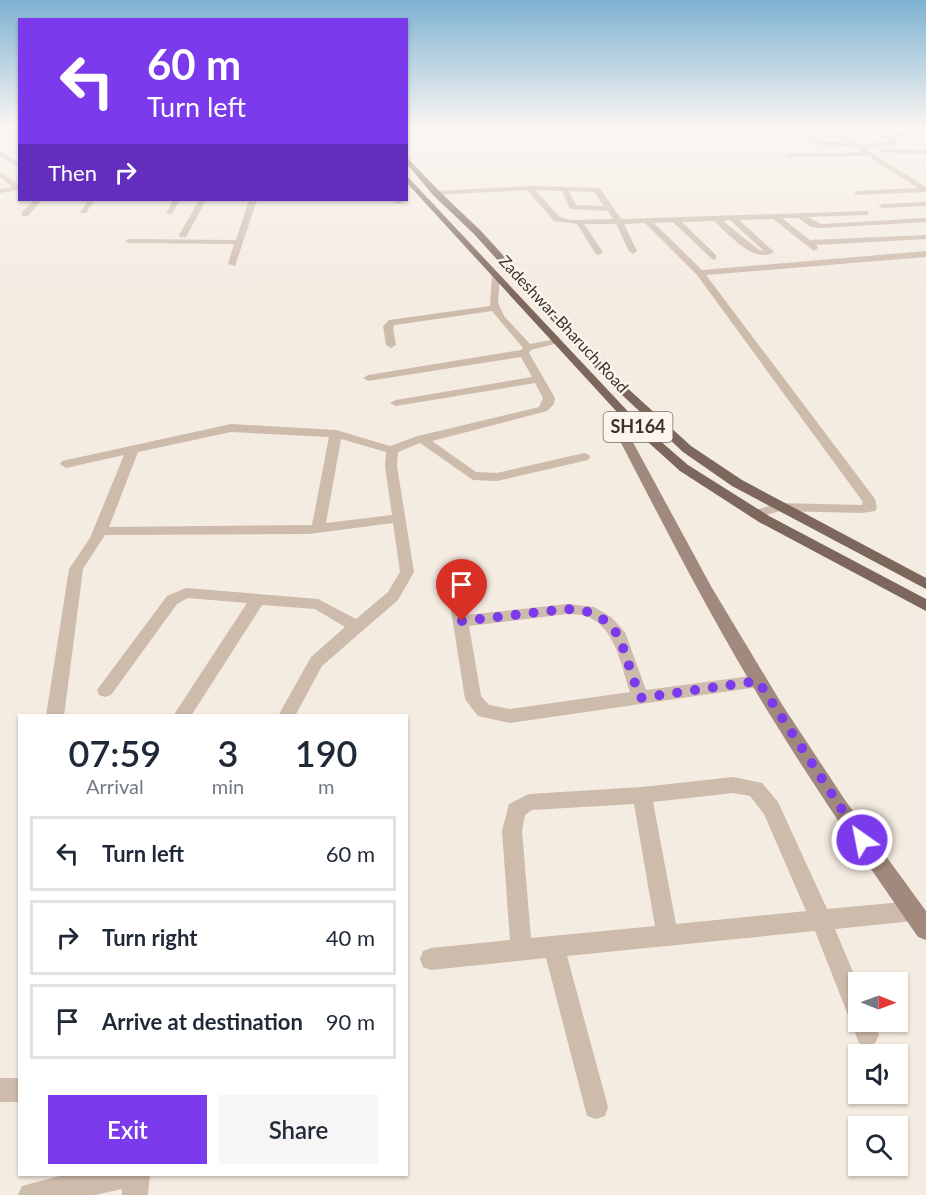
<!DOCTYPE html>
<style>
body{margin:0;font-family:Lato,sans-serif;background:#f6f6f7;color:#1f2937;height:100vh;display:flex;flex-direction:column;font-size:22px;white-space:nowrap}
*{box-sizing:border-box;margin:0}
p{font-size:20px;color:#747a83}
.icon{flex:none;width:33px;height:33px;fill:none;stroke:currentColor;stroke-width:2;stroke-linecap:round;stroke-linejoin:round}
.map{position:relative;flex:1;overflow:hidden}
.sheet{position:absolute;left:18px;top:714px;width:390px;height:462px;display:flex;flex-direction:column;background:#fff;border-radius:0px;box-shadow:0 2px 4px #0004}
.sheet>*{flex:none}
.hud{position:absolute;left:18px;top:18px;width:390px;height:183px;border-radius:0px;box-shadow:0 2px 4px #0004;background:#7c3aed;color:#fff;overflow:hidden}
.needle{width:39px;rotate:91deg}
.controls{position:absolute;left:848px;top:972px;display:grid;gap:12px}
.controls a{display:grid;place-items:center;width:60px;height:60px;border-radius:0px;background:#fff;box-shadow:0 2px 4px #0004;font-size:30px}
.pin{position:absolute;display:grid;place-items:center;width:51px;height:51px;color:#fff;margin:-62px -26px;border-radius:50% 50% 50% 0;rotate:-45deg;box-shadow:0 0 6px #0007}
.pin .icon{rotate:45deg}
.me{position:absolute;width:66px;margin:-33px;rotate:327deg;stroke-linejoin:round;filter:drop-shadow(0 0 4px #0008)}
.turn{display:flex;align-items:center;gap:21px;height:126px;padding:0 30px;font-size:27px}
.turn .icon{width:78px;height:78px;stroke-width:2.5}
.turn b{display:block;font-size:42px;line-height:51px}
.then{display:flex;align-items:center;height:57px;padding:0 30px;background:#0003;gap:12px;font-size:22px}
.eta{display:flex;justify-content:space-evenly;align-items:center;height:102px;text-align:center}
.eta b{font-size:36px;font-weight:600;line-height:42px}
.primary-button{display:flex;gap:12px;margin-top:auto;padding:12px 30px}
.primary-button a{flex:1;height:69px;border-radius:0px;background:#7c3aed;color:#fff;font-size:24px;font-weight:600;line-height:69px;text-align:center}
.primary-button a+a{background:#f6f6f7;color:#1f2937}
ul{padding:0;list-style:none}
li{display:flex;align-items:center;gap:18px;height:75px;margin:0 12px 9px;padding:0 18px;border:3px solid #e0e1e3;border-radius:0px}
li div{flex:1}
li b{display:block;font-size:22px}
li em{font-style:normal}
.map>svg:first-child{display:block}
</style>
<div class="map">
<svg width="926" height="1195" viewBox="0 0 926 1195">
<rect width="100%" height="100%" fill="#f4ebe1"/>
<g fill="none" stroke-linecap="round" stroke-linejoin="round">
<path fill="#cdbbac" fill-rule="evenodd" d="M0 128H5L0 131Z
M808 128H833L858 144 889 142 868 128H875L892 138 894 135 926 128V132L898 137 894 145 864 148 926 187V192L854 195 857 191 918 188 868 156 785 157 787 154 862 152 853 146 818 145 800 132ZM808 132H831L847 142H821Z
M881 149 926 150V154L879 152Z
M0 151 20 163V168L0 156Z
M0 172 20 186V190L0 193V189L12 187 0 177Z
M529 186 600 188 621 219 865 211H868V215L808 217 821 224 926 218V222L821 228 811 227 798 218H782L810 240 926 235V239L816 245 818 248 814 251 773 219 739 220 774 252C754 265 729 234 714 221L682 222 716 255V259L713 260 673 222 654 223 702 270 926 251V257L706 275 875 499 877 508 875 511 862 513 780 511 757 518 752 517 750 514 752 511 779 503 862 505 863 502 697 275 645 223 624 224 637 251 633 254 629 251 616 224H584L603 252 599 255 596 254 577 224 554 221 527 190 436 195 432 193 436 191ZM535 190 562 191 570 209 608 211 613 219 570 220 560 217ZM569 191 594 192 604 206 576 205ZM730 220 764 251 759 250 723 221Z
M34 200H42L28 216H22V212Z
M88 200H95L86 213H80Z
M173 200H180L172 214H166Z
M199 200H206L186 237H180L179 235Z
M249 200H257L235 266 228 264 234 244 129 243 125 241 129 239 236 240Z
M392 200H400L402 202 398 204Z
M926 202V206L882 208 878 206 882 204Z
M496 272 500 275 498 303 504 316 530 344 557 339 562 342 531 350 529 353 555 398 554 404 547 411 432 441 476 472 497 473 584 453 588 454 590 457 588 460 497 481 473 480 420 443 398 452 397 466 414 572 398 600 322 666 295 716H278L311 657 345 627 315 609 262 605 191 716H173L247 603 188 598 177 604 111 695 105 697 99 695 97 690 167 596 186 588 318 599 356 619 388 592 400 572 393 523 309 534 105 535 83 569 64 716H46L69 569 90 538 124 455 66 468 60 464 62 461 231 424 336 430 390 446 418 436 539 407 543 398 535 383 396 406 390 403 396 400 532 377 521 357 368 381 363 378 368 375 521 350 523 348 492 311 395 325 393 327 396 345 391 348 386 345 383 326 389 320 490 306 492 275ZM231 432 329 437 312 525 109 527 138 452ZM341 439 386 452 385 466 392 515 326 523Z
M452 567 459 572 467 615 567 604 594 607 611 617 625 632 646 690 758 675 764 676 766 681 764 686 758 687 510 723 478 716 465 699 445 572ZM567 614C573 615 581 614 586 616 616 627 621 666 630 692L510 709 489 705 481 696 469 626Z
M733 777 762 783 778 802 827 909 913 901 920 904 923 911 920 918 913 921 835 929 858 984V1022H873L879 1035 875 1043 867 1047 859 1043 815 931 567 956 608 1107 605 1116 596 1119 587 1116 546 958 431 970 423 967 420 959 423 951 431 948 510 940 502 831 509 804 529 794 642 787ZM733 793 750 796 764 814 806 911 676 924 653 802ZM634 804 655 926 531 938 522 831 525 815 532 810Z
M0 1078H20V1102H0Z
M67 1174H150L148 1195H122V1189L95 1195H18L22 1186Z"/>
<path fill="#a18a7d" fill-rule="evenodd" d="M632 419 638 422 629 435 712 588 783 706 845 800 926 911V940L918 937C868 865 818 793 772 718 715 626 666 530 617 435L628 420Z"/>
<path fill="#7d675c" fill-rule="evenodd" d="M406 156 439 191 480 230 613 375 691 446 742 480 926 578V589L732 486 683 452 605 379 474 234 433 195 406 163Z
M406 175 636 420 688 465 769 516 926 599V611L759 522 680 471 628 424 406 182Z"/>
</g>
<linearGradient id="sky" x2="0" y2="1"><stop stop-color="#7eb2d2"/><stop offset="0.43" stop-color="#faf6f2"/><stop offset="1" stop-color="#faf6f2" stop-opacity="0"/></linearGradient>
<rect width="926" height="295" fill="url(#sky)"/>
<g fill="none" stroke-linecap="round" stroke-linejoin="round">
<path stroke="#7c3aed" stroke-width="10" stroke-dasharray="0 18" d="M462 621 567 609 589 612 606 621 619 636 640 698 758 681 862 840"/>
</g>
<g text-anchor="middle" stroke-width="5" stroke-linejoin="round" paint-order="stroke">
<g font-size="16" fill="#3b302b" stroke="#fbf5ee">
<text transform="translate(564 324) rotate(47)" y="6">Zadeshwar-Bharuch Road</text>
</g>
<rect fill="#fbf5ee" stroke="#756b66" stroke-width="1.5" x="603.5" y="412" width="69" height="30" rx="4.5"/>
<g font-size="18" font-weight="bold" fill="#3b302b">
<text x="638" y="433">SH164</text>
</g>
</g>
</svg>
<div class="controls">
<a><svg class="needle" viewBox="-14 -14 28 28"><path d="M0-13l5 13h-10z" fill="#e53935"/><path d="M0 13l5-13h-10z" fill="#747a83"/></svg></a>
<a><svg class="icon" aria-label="sound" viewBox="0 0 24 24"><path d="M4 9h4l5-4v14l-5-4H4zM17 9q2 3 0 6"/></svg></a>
<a><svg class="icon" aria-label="search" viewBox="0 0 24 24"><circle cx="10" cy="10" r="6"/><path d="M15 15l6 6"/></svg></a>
</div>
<div class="pin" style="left:462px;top:621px;background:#d93025"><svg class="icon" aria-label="arrive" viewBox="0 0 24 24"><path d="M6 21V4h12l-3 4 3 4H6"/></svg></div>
<svg class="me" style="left:862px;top:840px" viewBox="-20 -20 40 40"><circle r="17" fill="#7c3aed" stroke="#fff" stroke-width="3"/><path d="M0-11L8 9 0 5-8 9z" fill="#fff"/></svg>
<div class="hud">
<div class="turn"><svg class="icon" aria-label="left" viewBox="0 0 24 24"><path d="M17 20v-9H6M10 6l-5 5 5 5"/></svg><div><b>60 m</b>Turn left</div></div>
<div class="then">Then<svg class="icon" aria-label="right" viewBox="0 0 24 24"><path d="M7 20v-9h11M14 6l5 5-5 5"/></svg></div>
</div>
<section class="sheet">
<div class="eta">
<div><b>07:59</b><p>Arrival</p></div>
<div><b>3</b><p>min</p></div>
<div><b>190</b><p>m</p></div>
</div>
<ul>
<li><svg class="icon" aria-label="left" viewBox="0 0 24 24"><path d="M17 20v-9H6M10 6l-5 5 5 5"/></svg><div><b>Turn left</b></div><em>60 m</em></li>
<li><svg class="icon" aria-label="right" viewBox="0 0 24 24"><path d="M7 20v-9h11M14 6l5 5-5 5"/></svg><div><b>Turn right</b></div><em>40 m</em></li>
<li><svg class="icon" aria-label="arrive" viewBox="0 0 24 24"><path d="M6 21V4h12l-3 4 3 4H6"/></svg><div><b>Arrive at destination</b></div><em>90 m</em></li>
</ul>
<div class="primary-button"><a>Exit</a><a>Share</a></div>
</section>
</div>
